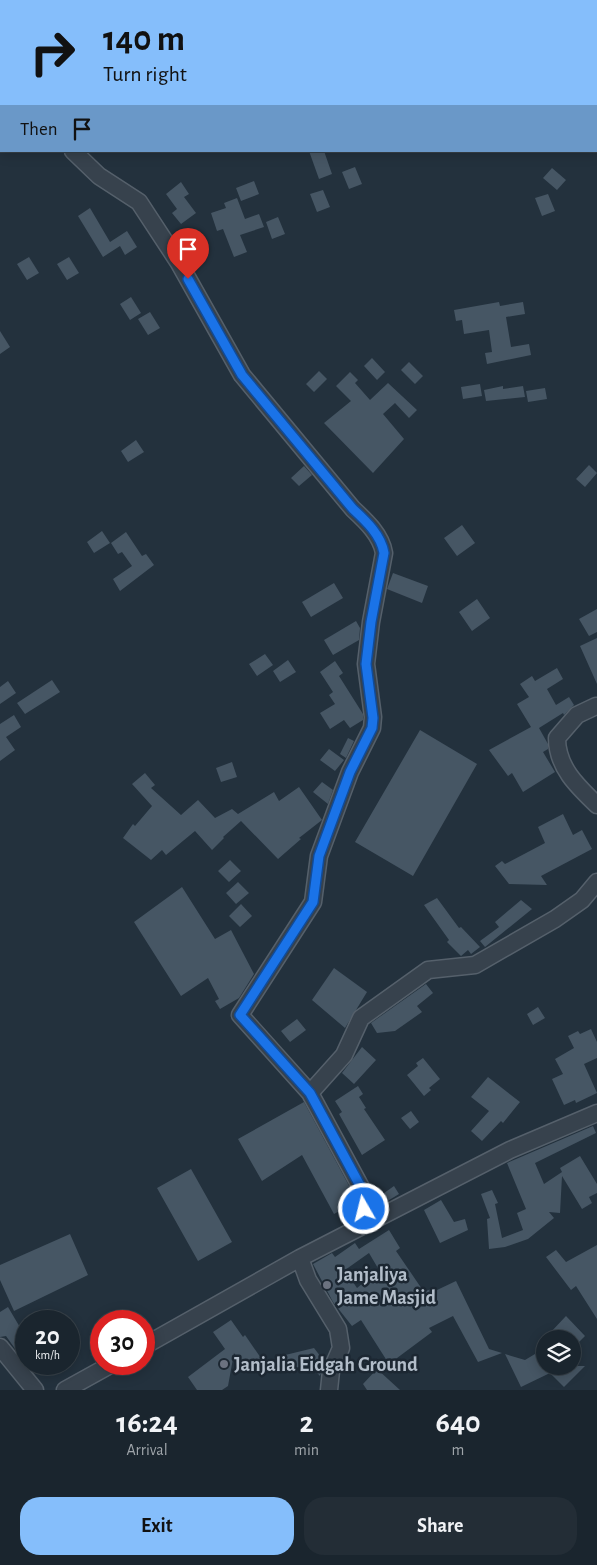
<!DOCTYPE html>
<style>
body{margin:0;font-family:"Alegreya Sans",sans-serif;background:#232d36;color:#f1f3f6;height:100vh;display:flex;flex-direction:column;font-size:19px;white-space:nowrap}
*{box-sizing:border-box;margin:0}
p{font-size:16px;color:#9fa5aa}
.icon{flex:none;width:28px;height:28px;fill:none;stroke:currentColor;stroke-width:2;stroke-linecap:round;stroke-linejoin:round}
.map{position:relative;height:1390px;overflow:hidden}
.panel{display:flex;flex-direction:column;background:#1a252e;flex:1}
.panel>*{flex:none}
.guide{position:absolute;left:0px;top:0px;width:598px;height:152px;box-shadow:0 2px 12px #0003,0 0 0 1px #38424a;background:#85befb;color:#111;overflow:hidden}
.fabs{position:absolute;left:536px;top:1330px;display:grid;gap:10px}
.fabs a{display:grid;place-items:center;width:45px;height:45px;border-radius:50%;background:#1a252e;box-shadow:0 2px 12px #0003,0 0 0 1px #38424a;font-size:25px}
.speed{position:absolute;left:15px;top:1310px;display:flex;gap:10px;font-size:25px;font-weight:700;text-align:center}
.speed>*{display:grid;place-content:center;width:65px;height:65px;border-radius:50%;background:#1a252e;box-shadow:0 2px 12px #0003,0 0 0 1px #38424a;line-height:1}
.speed small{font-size:12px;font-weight:400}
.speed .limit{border:8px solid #d22;background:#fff;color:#111}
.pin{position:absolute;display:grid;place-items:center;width:42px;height:42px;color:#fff;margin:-51px -21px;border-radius:50% 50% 50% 0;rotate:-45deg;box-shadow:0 0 5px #0007}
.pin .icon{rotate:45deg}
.me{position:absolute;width:55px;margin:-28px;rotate:352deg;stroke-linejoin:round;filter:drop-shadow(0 0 4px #0008)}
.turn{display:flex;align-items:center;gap:18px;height:105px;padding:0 20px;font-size:22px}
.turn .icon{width:65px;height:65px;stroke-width:2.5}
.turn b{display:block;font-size:35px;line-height:42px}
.then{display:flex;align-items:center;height:48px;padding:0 20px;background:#0003;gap:10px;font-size:19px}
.eta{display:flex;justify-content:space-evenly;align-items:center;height:85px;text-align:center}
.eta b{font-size:30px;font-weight:700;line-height:35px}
.cta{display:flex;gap:10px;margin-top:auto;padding:10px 20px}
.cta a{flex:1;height:58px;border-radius:20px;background:#85befb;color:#111;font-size:20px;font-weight:700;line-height:58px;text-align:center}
.cta a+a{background:#232d36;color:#f1f3f6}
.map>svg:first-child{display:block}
</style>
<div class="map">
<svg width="597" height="1390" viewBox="0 0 597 1390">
<rect width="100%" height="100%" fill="#23313d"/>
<path fill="#465664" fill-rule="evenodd" d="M309 151H324L332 174 319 179Z
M355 167 362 184 349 189 342 172Z
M552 168 566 180 557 190 543 178Z
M254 181 259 194 241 201 236 188Z
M181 182 189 194 184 197 196 213 181 224 172 213 177 209 166 194Z
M323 190 330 207 317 212 310 194Z
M548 194 555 211 542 216 535 198Z
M237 198 245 219 259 214 264 227 240 235 247 252 234 257 223 229 217 231 211 213 226 208 224 203Z
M90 208 110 242 127 231 137 247 125 255 120 246 103 257 78 216Z
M278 217 285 234 272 239 266 222Z
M29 257 39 273 27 280 17 264Z
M69 257 79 273 67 280 57 264Z
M131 297 141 313 130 320 120 304Z
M499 302 500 306 523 302 525 314 506 317 511 347 529 344 531 355 487 364 485 353 492 352 489 330 464 334 462 320 456 321 454 310Z
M150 312 160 328 148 335 138 319Z
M0 331 10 347 0 354Z
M372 358 385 372 377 380 364 366Z
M409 362 423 376 415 384 401 370Z
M319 371 327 379 314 392 306 384Z
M350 372 358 380 355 383 370 400 388 383 417 410 409 418 395 403 383 414 404 439 373 473 324 423 351 401 336 386Z
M480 384 482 396 463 399 461 387Z
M503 386V389L523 386 525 397 486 401 484 390Z
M545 388 547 399 528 402 526 391Z
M136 440 144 452 128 462 121 451Z
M589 465 597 473 585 487 576 479Z
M304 466 312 475 299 486 291 478Z
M462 525 475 543 457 556 444 538Z
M102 531 110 543 94 553 87 542Z
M126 532 142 556 146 554 154 565 120 591 113 579 132 566 122 552 118 554 111 543Z
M393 573 428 586 422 603 387 589Z
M334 583 343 598 311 617 302 602Z
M477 599 490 618 472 631 459 612Z
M597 609V632L589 636 579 619Z
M356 621 360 628 359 640 333 655 324 640Z
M597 638V684L580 646Z
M265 654 273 665 257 676 249 664Z
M288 660 296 672 280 682 273 671Z
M335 661 343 673 339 676 363 714V720L350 728 344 720 330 729 320 713 335 704 329 695 333 692 320 672Z
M557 668 563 679 547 689 556 705 569 697 574 705 564 715 563 713 539 728 548 744V749L543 752 555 772 523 792 512 773 508 776 489 750 531 727 517 704 529 697 520 684 532 676 535 681Z
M52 680 60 692 25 714 17 703Z
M8 681 16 693 0 704V687Z
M14 715 21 727 6 737 15 750 0 761V724Z
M420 730 477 764 413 876 355 842Z
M348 738 354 741 346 758 340 754Z
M329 749 344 760 335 771 320 760Z
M232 762 237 777 221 782 216 768Z
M145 773 155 785 151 788 181 815 198 800 215 818 232 809 238 814 274 792 279 801 299 787 322 820 299 838 301 839 278 859 241 821 223 837 224 838 212 850 195 831 166 855 162 850 151 860 123 838 133 824 135 826 152 806 132 784Z
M322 782 333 790 328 804 313 792Z
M563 814 573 835 582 830 592 849 541 876 547 885 509 884 495 866 502 861 505 864 545 843 538 827Z
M230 860 241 871 229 882 218 871Z
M238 882 249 893 236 904 226 893Z
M182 887 215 939 231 930 254 974 239 998 220 1009 215 1001 219 999 208 978 181 996 134 922Z
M437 898 459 928 461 927 480 947 471 954 468 950 461 956 447 942 449 940 424 905Z
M521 900 532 909 485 947 480 941 499 927 495 922Z
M241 904 252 916 240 927 229 916Z
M334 968 367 992 345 1028 312 1000Z
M426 984 433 993 417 1006 422 1012 395 1031 377 1033 371 1023Z
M538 1007 545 1018 533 1025 527 1014Z
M297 1019 306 1030 290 1042 281 1031Z
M591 1029 597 1042V1058L584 1064 597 1093 576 1103 575 1100 564 1105 552 1079 563 1074 555 1059 574 1048 568 1036 578 1031 580 1034Z
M362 1047 376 1060 354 1084 342 1073Z
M423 1058 440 1079 429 1088 431 1090 424 1096 407 1075 418 1066 416 1063Z
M488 1077 520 1102 503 1123 501 1121 482 1141 471 1131 489 1111 471 1097Z
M358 1086 363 1094 359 1097 366 1108 364 1109 385 1140 362 1155 339 1114 342 1112 335 1101Z
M304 1102 354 1195V1203L334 1214 302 1155 262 1181 238 1139Z
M411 1111 419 1122 410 1129 401 1118Z
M593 1126 596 1133 535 1163 544 1184 562 1172 560 1168 580 1156 597 1184V1193L589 1197 592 1203 582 1209 562 1176 560 1213 549 1212 554 1218 528 1239 505 1247 489 1249 487 1219 490 1218 481 1194 492 1190 498 1203 495 1204 502 1238 523 1230 517 1213 526 1209 507 1163Z
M191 1169 232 1242 198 1261 157 1188Z
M394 1186 399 1194 381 1205 377 1198Z
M441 1200 454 1222 465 1219 468 1230 440 1243 424 1210Z
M389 1230 400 1248 396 1251 424 1292 435 1287 437 1290 456 1281 489 1349 502 1353 478 1362 453 1316 429 1328 432 1332 389 1364 361 1320 352 1326 333 1302 313 1264 332 1253 335 1257 355 1243 359 1249ZM369 1253 379 1270 357 1288 345 1270Z
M70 1234 88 1275 14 1311 0 1280V1265Z
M597 1245V1319L576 1286 571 1290 546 1257 556 1250 566 1262Z
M8 1307 21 1329 23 1328 26 1332V1343L16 1350 6 1336 0 1337V1312Z
M566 1316 585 1336 572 1349V1339H555L550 1333Z
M231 1320 243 1337 245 1335 263 1361 247 1372 234 1353 228 1386 222 1390H197L188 1377 225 1349 213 1332Z
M314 1348 324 1361 320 1376 309 1364 282 1372 277 1357Z
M505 1354 525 1360 535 1354 541 1366H585L564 1387 550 1373 521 1387Z
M377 1369 400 1390H367L363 1384Z"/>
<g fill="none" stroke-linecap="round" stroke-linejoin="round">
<g stroke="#55606b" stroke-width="19">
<path id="minor" d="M0 39 1 41
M73 151 99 176 139 202 179 263 242 375 353 509C366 521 381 535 384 553L371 622 366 664 373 717 372 728 350 772 319 856 313 902 240 1015 310 1093
M596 706 577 715 557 738C557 767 577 786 597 805
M363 1226 364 1193 310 1093 344 1055 361 1018 428 970 475 965 555 919 582 900 597 882
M300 1258 308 1280 338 1329 341 1348 331 1371 329 1390
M144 1346 300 1258 510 1150 597 1113
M0 1347 35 1390
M65 1390 112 1364"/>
</g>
<use href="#minor" stroke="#37424d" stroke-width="16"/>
</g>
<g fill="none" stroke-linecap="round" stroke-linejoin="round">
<g stroke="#114b97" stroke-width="12">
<path id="route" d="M188 279 242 375 353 509C366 521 381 535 384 553L371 622 366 664 373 718 372 728 350 772 319 856 313 902 240 1015 310 1093 364 1193V1209"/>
</g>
<use href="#route" stroke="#1a73e8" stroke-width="9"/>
</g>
<g fill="#6b7280" stroke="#1c2732" stroke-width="2">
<circle cx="327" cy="1285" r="5"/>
<circle cx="224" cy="1364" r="5"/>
</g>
<g text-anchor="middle" stroke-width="5" stroke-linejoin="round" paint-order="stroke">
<g font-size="20" font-weight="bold" fill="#b2bdc9" stroke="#1c2732" text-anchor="start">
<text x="337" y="1281">Janjaliya<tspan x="337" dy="23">Jame Masjid</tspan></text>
<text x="234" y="1371">Janjalia Eidgah Ground</text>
</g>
</g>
</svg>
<div class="fabs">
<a><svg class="icon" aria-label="layers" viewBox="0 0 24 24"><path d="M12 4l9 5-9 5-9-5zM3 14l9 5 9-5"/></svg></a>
</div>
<div class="speed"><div>20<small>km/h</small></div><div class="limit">30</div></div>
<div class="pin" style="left:188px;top:279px;background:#d93025"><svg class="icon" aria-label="arrive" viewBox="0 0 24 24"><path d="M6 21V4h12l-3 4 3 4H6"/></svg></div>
<svg class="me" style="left:364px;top:1209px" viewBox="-20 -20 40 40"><circle r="17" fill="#1a73e8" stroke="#fff" stroke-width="3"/><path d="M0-11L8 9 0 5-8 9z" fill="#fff"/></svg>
<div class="guide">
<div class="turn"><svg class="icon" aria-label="right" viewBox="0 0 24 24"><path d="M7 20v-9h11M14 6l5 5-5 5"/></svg><div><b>140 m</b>Turn right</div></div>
<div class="then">Then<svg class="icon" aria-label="arrive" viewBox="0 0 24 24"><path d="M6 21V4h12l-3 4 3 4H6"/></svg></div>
</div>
</div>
<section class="panel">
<div class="eta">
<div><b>16:24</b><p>Arrival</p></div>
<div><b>2</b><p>min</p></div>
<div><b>640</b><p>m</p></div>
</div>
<div class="cta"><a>Exit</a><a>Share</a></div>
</section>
